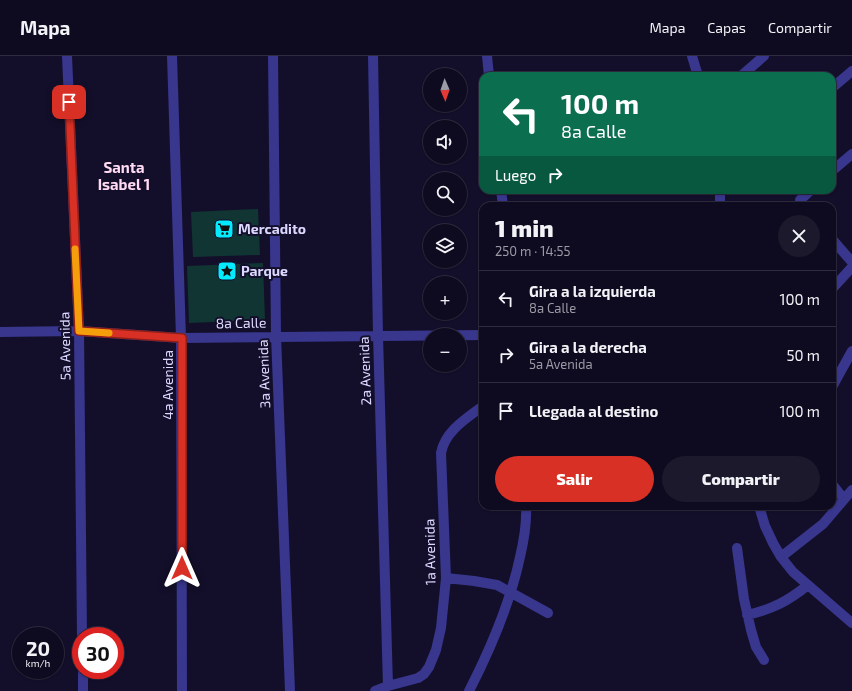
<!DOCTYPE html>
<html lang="es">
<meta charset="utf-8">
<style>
body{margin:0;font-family:"Exo 2",sans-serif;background:#1c192d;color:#f1f3f6;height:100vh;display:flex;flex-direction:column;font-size:15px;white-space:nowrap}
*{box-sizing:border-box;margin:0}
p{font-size:13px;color:#9b9ba5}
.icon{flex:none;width:22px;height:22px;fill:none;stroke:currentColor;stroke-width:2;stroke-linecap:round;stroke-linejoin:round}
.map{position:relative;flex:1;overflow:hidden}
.panel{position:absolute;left:479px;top:146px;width:357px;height:308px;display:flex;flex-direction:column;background:#0e0b20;border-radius:12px;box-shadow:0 1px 3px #0004,0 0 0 1px #2e2b3e}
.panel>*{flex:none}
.hud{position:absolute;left:479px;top:16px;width:357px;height:122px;border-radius:12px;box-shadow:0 1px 3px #0004,0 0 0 1px #2e2b3e;background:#0b6e4f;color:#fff;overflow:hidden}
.needle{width:26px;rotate:178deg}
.controls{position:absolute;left:423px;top:12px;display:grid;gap:8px}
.controls a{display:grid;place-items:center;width:44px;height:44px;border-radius:50%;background:#0e0b20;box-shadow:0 1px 3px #0004,0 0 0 1px #2e2b3e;font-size:20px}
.speed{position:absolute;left:12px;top:571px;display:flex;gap:8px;font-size:20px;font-weight:700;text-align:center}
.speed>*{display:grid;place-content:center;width:52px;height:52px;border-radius:50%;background:#0e0b20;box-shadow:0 1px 3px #0004,0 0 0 1px #2e2b3e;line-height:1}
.speed small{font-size:10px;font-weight:400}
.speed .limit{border:6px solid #d22;background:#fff;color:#111}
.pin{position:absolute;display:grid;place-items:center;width:34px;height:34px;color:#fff;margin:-17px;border-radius:8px;box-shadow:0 2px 6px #0006}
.me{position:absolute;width:44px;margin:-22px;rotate:0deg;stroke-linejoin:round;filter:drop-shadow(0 0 3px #0008)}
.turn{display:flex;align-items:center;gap:14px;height:84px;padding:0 16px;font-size:18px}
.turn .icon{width:52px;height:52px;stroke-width:2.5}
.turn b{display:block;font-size:28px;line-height:34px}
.then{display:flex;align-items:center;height:38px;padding:0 16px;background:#0003;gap:8px;font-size:15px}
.round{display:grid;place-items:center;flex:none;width:42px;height:42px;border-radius:21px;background:#1c192d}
.overview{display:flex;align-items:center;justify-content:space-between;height:68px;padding:0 16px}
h1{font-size:24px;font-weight:800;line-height:30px}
.action{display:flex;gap:8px;margin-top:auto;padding:8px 16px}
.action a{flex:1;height:46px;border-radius:24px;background:#d93025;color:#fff;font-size:16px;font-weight:800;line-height:46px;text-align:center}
.action a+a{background:#1c192d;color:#f1f3f6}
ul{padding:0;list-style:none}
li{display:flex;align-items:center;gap:12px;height:56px;padding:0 16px;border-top:1px solid #2e2b3e}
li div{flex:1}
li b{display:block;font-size:15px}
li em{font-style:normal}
header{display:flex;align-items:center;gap:24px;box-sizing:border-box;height:56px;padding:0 20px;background:#0e0b20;border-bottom:1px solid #2e2b3e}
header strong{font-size:19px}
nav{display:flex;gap:22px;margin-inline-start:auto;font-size:14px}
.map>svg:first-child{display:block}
</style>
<header>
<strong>Mapa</strong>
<nav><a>Mapa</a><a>Capas</a><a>Compartir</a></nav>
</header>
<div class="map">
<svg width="852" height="635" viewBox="0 0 852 635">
<rect width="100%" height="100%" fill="#130f2b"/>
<path fill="#113533" d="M258 153 260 199 193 201 191 156Z
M263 207 265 264 189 267 187 210Z"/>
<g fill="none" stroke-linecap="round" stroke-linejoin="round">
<path stroke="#38368d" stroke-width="10" d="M67 0 79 275 82 580
M172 0 181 282 182 635
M273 0 276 280 290 635
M373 0 378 279 388 630
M487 0 489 20
M692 0 698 20
M741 20 764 0
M832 32 852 15
M832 115 852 98
M501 134 503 150
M720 150V134
M803 150 800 147V144L811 134
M832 183 852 206
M832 233 852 211
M0 276 79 275 181 282 483 279
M832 331 852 295
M832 428 844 443
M759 450 765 470 773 487 781 501 793 516 852 567
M737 492 744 543 751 574 756 591 764 604
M781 501 823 468 852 434
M446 522 474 525 497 529 548 557
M747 559C773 553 788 545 808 529
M83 614V635
M375 635 388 630 418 622 424 618 429 611 436 594 441 572 446 522 441 397C445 375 467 362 483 350
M469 635C491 592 510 548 520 501 524 484 527 468 526 450"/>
</g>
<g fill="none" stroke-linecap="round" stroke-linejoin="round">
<g stroke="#8d1f18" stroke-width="10">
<path id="route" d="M69 46 79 275 182 282V512"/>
</g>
<use href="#route" stroke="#d93025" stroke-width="7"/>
<path stroke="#f59e0b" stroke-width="7" d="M75 193 79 275 109 277"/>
</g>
<defs>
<g id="supermarket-square" transform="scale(1)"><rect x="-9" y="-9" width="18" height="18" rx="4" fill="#04eaff" stroke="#130f2b"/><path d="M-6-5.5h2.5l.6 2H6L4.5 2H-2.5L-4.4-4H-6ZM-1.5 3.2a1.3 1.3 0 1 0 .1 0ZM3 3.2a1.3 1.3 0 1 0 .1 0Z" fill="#111"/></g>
<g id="sight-square" transform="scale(1)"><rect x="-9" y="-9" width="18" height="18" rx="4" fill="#04eaff" stroke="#130f2b"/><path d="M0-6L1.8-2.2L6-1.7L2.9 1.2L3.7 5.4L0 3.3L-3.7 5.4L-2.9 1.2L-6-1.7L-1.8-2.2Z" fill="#111"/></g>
</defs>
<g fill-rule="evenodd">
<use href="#supermarket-square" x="224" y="173"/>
<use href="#sight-square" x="227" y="215"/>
</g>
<g text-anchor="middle" stroke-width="4" stroke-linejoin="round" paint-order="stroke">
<g font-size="14" font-weight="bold" fill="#dcd8ff" stroke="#130f2b" text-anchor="start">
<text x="238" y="178">Mercadito</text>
<text x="241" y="220">Parque</text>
</g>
<g font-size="14" fill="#dcd8ff" stroke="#130f2b">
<text transform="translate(241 267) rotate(-1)" y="5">8a Calle</text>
<text transform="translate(65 290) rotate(-91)" y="5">5a Avenida</text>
<text transform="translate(365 315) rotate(-92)" y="5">2a Avenida</text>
<text transform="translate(264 318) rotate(-92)" y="5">3a Avenida</text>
<text transform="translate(168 329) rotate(-90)" y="5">4a Avenida</text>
<text transform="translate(430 496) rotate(-91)" y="5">1a Avenida</text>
</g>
<g font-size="15" font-weight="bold" fill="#ffdaf2" stroke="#130f2b">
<text x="124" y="117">Santa<tspan x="124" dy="17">Isabel 1</tspan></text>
</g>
</g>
</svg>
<div class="controls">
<a><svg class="needle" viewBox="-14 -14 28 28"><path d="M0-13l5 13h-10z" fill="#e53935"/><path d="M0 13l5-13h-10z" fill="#9b9ba5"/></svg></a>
<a><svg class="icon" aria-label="sound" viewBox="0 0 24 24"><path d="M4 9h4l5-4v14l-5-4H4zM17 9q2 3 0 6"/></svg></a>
<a><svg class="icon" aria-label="search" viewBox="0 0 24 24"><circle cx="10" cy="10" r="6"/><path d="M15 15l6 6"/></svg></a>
<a><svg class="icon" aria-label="layers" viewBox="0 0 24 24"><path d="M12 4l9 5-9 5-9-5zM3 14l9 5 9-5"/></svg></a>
<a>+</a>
<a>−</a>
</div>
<div class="speed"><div>20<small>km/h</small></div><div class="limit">30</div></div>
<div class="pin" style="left:69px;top:46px;background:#d93025"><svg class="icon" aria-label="arrive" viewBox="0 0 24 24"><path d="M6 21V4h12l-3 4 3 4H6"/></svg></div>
<svg class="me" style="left:182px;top:512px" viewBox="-20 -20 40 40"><path d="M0-17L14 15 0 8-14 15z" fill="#d93025" stroke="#fff" stroke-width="4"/></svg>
<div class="hud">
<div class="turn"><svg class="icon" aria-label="left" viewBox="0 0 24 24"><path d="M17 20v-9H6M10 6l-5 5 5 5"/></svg><div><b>100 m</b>8a Calle</div></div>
<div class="then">Luego<svg class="icon" aria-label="right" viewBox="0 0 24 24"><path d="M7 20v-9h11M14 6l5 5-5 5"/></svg></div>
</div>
<section class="panel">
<div class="overview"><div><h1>1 min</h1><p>250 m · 14:55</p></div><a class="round"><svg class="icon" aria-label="close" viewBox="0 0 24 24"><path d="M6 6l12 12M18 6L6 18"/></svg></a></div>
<ul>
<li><svg class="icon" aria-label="left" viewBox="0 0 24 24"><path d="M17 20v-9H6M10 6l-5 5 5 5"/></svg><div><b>Gira a la izquierda</b><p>8a Calle</p></div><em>100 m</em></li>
<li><svg class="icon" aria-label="right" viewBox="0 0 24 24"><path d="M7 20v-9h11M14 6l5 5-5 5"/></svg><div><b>Gira a la derecha</b><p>5a Avenida</p></div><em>50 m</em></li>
<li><svg class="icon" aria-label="arrive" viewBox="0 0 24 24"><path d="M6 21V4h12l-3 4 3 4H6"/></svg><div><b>Llegada al destino</b></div><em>100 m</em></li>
</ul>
<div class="action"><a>Salir</a><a>Compartir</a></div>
</section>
</div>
